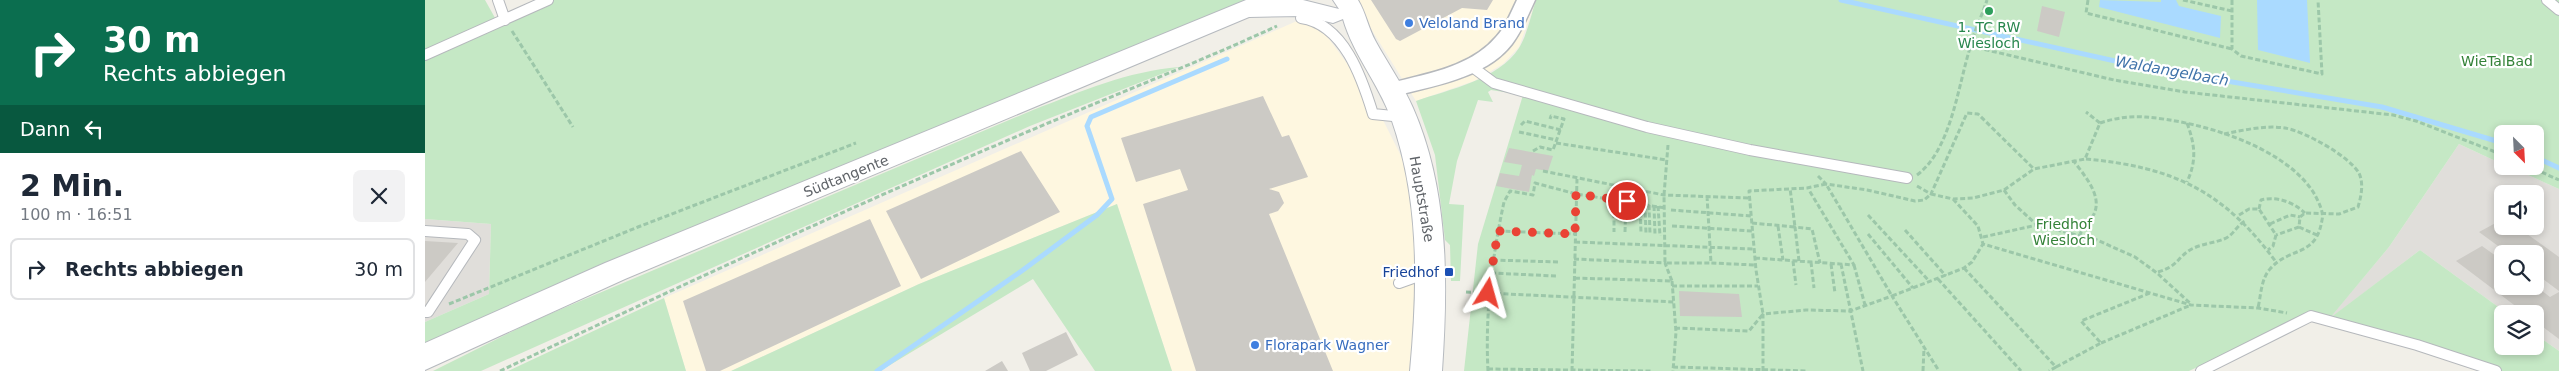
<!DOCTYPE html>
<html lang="de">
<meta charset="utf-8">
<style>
body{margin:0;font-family:"DejaVu Sans",sans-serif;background:#f2f2f3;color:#1f2937;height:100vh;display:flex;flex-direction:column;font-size:19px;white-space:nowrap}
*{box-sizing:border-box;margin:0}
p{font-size:16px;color:#747a83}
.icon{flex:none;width:28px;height:28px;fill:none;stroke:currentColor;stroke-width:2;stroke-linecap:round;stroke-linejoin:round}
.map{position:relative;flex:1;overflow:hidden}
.drawer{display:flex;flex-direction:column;background:#fff;width:425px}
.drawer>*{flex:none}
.guide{background:#0b6e4f;color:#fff;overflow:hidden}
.needle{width:32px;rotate:156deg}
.tools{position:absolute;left:2069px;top:125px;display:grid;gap:10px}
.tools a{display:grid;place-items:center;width:50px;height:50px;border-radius:8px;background:#fff;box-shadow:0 2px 8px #0003;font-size:25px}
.pin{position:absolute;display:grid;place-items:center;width:42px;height:42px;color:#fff;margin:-21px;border:2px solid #fff;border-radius:50%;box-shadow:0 1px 5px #0007}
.me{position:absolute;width:55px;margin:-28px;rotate:8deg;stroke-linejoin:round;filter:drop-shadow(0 0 4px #0008)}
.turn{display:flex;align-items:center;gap:18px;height:105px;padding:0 20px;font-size:22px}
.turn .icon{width:65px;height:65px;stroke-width:2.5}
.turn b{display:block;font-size:35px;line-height:42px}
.then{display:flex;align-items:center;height:48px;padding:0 20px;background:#0003;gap:10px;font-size:19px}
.round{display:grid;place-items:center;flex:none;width:52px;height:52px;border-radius:8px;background:#f2f2f3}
.head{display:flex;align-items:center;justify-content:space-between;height:85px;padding:0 20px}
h1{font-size:30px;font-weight:700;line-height:38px}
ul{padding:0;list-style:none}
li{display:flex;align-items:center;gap:15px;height:62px;margin:0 10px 8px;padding:0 10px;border:2px solid #e0e1e3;border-radius:8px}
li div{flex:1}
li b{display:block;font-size:19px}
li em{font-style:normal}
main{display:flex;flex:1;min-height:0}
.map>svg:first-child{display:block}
</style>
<main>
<section class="drawer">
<div class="guide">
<div class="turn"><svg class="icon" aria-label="right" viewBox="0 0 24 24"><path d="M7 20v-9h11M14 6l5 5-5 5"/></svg><div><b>30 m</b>Rechts abbiegen</div></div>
<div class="then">Dann<svg class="icon" aria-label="left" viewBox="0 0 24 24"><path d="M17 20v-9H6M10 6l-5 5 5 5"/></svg></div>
</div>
<div class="head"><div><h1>2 Min.</h1><p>100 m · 16:51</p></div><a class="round"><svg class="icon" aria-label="close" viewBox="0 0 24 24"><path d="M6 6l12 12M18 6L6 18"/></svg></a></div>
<ul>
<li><svg class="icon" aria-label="right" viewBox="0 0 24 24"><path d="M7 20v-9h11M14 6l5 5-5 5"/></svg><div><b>Rechts abbiegen</b></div><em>30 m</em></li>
</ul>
</section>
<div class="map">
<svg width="2134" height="371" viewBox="0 0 2134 371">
<rect width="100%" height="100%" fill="#f1efe8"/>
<path fill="#fef7e0" d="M928 0H1111L1094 47 1078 64 1049 81 991 101Z
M890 20 946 96 980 164 990 205 991 371H747L692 204 494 284 306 371H261L239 298 872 21Z"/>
<path fill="#e0deda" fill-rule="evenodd" d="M2034 144 2077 164 2078 166H2083L2134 189V351L2110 334V314H2083L1995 250 1903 320 1964 247ZM2078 194H2110V226H2078ZM2078 254H2110V286H2078Z
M0 219 66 224 64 294 0 322Z"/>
<path fill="#c5e8c5" d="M0 0H60L74 25 128 0H824L0 347V322L64 294 66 224 0 219Z
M1111 0H2134V189L2083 166H2110V134H2078L2077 164 2034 144 1964 247 1905 318 1995 250 2083 314H2078V346H2110V334L2134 351V371H2076L1875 318 1764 371H1039L1053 244 1098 95 1066 90 1063 92 1068 102 1053 100 1032 161 1024 204 1039 205 1035 281H1026L1025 245 1020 240 1010 155 991 101C1025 89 1073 80 1094 48 1102 35 1106 15 1111 0Z
M754 67 605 126 56 371H8L108 321 608 110C655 92 703 71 754 67Z
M692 204 747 371H670L608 279 455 371H306L494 284Z
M239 298 261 371H83Z"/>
<path fill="#aadaff" d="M1675 0 1736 2V0H1751L1754 6 1796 16 1795 38 1674 7Z
M1832 0H1882L1885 63 1833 50Z"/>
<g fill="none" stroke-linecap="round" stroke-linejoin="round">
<path stroke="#aadaff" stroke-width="5" d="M1416 0 1717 67 1957 107 2078 143
M2110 157 2134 168
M452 371 598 270 672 215 687 199 662 126 666 117 802 59"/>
</g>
<path fill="#cccac5" d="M946 0H1068L1062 10 1037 8 975 41 971 39Z
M1617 6 1640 12 1634 37 1612 31Z
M838 96 857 137 864 135 883 177 844 189 854 192 859 203 853 211 844 214 908 371H771L718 204 763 190 755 169 711 182 696 138Z
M1084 148 1128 156 1123 171 1111 169 1109 176 1107 175 1104 192 1071 186 1075 173 1094 176 1097 165 1079 162Z
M596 151 635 212 496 279 461 211Z
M445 219 476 286 295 371H281L258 301Z
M2078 219V226H2091L2134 257V291L2110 273V254H2084L2054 232Z
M0 241 33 243 0 282Z
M2057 246 2078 261V286H2111L2125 297 2134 292V339L2110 321V314H2101L2031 261Z
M1254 291 1314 294 1317 317 1255 316Z
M641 332 653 355 621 371H605L597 353Z
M577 361 583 371H560Z"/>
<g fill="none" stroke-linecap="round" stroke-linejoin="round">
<g stroke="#b5b8bc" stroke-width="12">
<path id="lane" d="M73 0 80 20
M2122 0 2134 10
M876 18C919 24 937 78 948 114L978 117
M0 55 123 0
M1046 66 1069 83 1222 127 1325 150 1482 178
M0 231 43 234 50 240 3 312H0
M974 283 1002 273
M1776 371 1886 316 1992 345 2071 371"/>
</g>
<g stroke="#b5b8bc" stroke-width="3">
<path id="street" d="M1092 0H1110C1103 15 1097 31 1087 44 1060 79 1006 86 966 97L959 95 956 90 959 85C997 74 1044 69 1071 37 1081 27 1086 12 1092 0Z"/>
</g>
<g stroke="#b6babf" stroke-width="2">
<path id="secondary" d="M821 0H878L914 9 908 0H933C941 13 943 28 951 42 963 64 978 85 988 108 1024 190 1023 283 1017 371H985C993 286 995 200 966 118 953 83 928 54 918 19L908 23 878 16 824 17 200 279 0 370V343L180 263Z"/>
</g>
<path stroke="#9cc7a9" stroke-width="3" stroke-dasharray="5 2.5" stroke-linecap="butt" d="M1663 0 1661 13 1807 49
M1758 0 1807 11
M1807 0V49L1816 56 1897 74 1893 0
M87 31 148 127
M1545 46 1689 80 1760 92 1968 115 1991 121 2078 155
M1675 123C1690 118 1705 116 1720 117 1774 121 1861 146 1890 195 1894 203 1899 212 1897 220 1891 258 1865 246 1845 269 1836 279 1836 295 1833 308
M1762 123C1770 145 1772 160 1762 182
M1096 125 1100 121 1136 130
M1094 132 1132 140
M1799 134C1819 130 1840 125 1860 128 1879 131 1924 156 1934 173 1939 184 1936 197 1933 207L1914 214 1880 213 1875 217 1874 227 1851 235
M1131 143 1242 160
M1243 145 1239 195 1240 263H1286
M1108 151 1115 147 1128 150 1139 119 1126 116 1125 119
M1661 159C1748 167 1799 191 1851 262
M1648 160C1658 174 1678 195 1669 214 1665 221 1659 227 1655 234
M2103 166 2134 180
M1118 171 1239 195 1324 198
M1492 175C1526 150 1533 86 1545 48 1549 31 1557 16 1562 0
M1393 176 1401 184 1442 190 1490 201 1499 200 1506 194 1528 199 1548 198 1579 190 1609 169 1660 159 1675 123 1661 112
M1492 186 1506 194 1542 113 1553 114 1609 169
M1579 190 1590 205 1612 225
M1282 196 1286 263 1330 265
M1189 198V232
M1528 199 1553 226 1558 244 1766 305 1833 308 1862 313
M1215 204 1216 233
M1220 205 1221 234
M1224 205 1225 234
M1229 206 1230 235
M1233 206 1235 236
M1834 209 1836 200C1852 196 1868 202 1880 213
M1246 210 1326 216
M1443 215 1505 282
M1814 215 1824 209H1834L1851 235 1848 246 1843 250
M1327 223 1370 227 1365 188
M1845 224 1865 215 1875 217
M1247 226 1327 231
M1353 226 1358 260
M1874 227 1894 236
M1480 230 1521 276
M1073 231 1150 234
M1200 232 1201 201
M1443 234 1488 288
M1558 237 1612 225 1672 240 1710 257 1732 273 1766 304
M1150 242 1329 249
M1330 258 1429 265 1384 190
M1149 259 1240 263 1247 281 1149 278
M1068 260 1133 262
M1368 261 1371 285
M1374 261 1370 227 1387 229 1395 263
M1386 262 1389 288
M1406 264 1410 293
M1416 264 1438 371
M1429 265 1440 305
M1539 268 1631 367 1624 371
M1733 272C1753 266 1751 259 1765 250 1775 244 1789 243 1799 239 1809 235 1811 226 1820 221
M1066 273 1131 276
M1513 279 1596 371
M1247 281 1251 332 1248 371
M1247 286H1333
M1041 292 1249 302
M24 304 213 227 431 143
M1250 328 1324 331 1338 314 1331 270 1324 191 1382 188 1401 184 1467 296 1539 268 1547 262 1558 244
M1676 343 1766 305
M1248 367 1382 371
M1631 367 1676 343 1656 321 1725 293
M1063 369 1226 371
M75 371C242 292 410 214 581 141 671 102 763 67 852 26
M1063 371C1060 313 1067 258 1079 202L1085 191 1108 195 1110 183 1151 194 1240 208
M1147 371 1152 179
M1338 371V314L1381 310 1425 311 1467 296 1514 371
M1498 371 1499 348"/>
<use href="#lane" stroke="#fff" stroke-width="10"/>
<use href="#street" fill="#fff" fill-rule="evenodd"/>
<use href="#secondary" fill="#fff" fill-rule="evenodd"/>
</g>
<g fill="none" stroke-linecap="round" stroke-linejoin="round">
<path stroke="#ea4335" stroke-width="9" stroke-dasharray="0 16.2" d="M1063 293 1073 231 1150 234 1151 194 1202 201"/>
</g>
<circle fill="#2e9e5b" stroke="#fff" stroke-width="2" cx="1564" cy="11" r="5"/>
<g fill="#3f7fe0" stroke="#fff" stroke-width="2">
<circle cx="984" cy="23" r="5"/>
<circle cx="830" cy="345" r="5"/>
</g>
<rect fill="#1a4fb4" stroke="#fff" stroke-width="2" x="1019" y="267" width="10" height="10" rx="2.5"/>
<g text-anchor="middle" stroke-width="4.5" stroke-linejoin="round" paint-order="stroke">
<g font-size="14" fill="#366cbe" stroke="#fff" text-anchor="start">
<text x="994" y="28">Veloland Brand</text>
<text x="840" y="350">Florapark Wagner</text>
</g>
<g font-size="14" fill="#27864d" stroke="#fff">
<text x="1564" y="32">1. TC RW<tspan x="1564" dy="16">Wiesloch</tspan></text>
</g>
<g font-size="14" fill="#348238" stroke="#fff">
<text x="2072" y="66">WieTalBad</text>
<text x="1639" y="229">Friedhof<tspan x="1639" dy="16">Wiesloch</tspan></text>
</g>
<g font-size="14" fill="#5f6368" stroke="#fff">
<text transform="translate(421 176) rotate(-22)" y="5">Südtangente</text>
<text transform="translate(997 199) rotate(80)" y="5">Hauptstraße</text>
</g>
<g font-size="14" fill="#164399" stroke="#fff" text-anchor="end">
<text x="1014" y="277">Friedhof</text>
</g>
<g font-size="15" font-style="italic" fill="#4174aa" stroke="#fff">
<text transform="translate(1747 71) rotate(10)" y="5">Waldangelbach</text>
</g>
</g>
</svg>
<div class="tools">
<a><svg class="needle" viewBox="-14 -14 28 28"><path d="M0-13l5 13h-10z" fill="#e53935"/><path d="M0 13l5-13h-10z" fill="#747a83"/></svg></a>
<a><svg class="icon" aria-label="sound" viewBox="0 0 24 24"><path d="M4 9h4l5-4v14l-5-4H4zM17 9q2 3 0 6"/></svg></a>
<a><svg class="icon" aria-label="search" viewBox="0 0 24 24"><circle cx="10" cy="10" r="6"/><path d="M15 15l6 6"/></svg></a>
<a><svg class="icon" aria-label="layers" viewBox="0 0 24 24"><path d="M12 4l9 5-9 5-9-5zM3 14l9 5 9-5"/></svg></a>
</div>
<div class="pin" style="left:1202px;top:201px;background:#d93025"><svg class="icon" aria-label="arrive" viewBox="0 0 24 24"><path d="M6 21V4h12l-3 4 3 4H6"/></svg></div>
<svg class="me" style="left:1063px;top:293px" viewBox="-20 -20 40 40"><path d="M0-17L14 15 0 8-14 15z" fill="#ea4335" stroke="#fff" stroke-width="4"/></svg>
</div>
</main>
